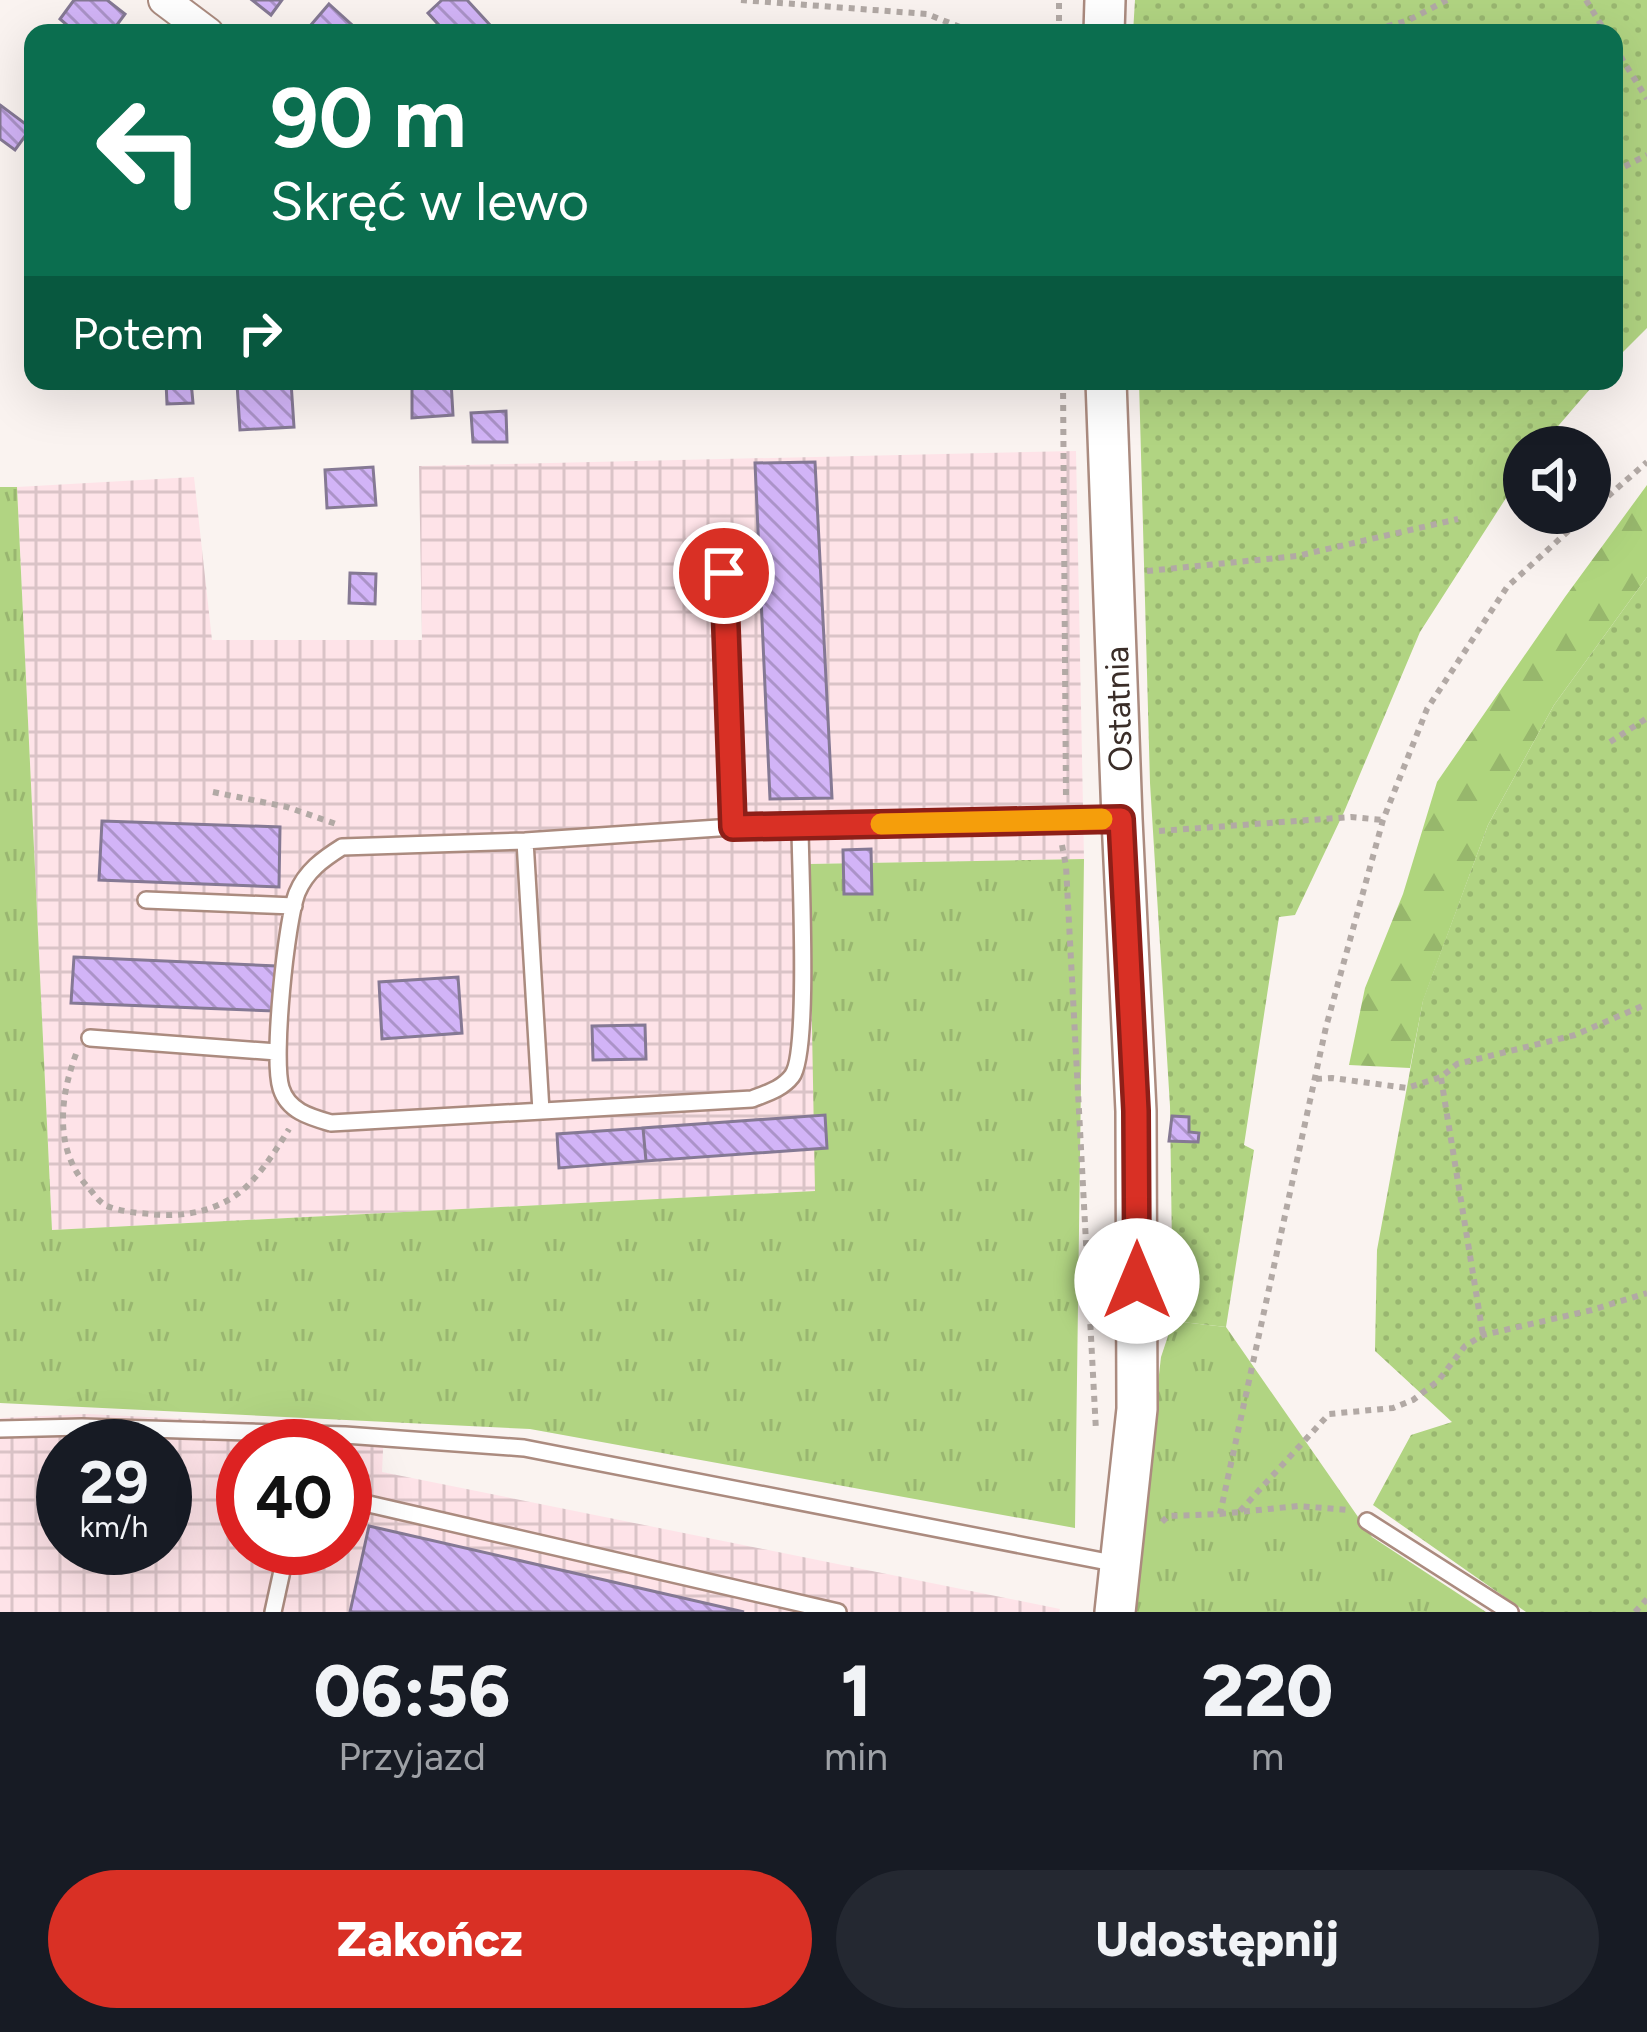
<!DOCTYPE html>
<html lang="pl">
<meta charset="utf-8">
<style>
body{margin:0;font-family:Figtree,sans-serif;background:#242831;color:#f1f3f6;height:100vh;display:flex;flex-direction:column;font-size:45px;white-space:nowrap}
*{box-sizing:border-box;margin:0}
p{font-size:39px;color:#9ea1a6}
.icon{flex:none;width:66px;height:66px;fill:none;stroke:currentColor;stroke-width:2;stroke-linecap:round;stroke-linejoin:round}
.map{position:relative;height:1612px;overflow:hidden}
.side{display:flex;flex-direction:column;background:#171b24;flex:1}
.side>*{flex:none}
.hud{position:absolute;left:24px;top:24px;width:1599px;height:366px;border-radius:24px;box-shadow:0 12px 48px #0002;background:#0b6e4f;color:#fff;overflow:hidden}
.controls{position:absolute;left:1503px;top:426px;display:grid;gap:24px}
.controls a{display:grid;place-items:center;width:108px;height:108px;border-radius:50%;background:#171b24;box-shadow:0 12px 48px #0002;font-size:60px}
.speed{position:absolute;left:36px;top:1419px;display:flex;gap:24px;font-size:60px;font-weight:700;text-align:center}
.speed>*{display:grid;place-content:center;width:156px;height:156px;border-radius:50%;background:#171b24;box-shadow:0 12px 48px #0002;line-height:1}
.speed small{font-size:30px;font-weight:400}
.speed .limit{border:18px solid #d22;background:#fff;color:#111}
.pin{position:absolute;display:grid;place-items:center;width:102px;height:102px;color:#fff;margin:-51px;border:6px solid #fff;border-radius:50%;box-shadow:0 3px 12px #0007}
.me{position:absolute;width:132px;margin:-66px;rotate:0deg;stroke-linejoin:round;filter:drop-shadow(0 0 9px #0008)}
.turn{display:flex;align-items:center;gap:42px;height:252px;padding:0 48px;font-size:54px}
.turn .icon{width:156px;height:156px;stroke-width:2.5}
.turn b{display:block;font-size:84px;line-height:102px}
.then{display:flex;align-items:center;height:114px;padding:0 48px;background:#0003;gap:24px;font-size:45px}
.eta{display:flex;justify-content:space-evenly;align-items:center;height:204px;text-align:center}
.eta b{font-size:72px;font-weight:800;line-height:84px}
.button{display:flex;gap:24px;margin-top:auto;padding:24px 48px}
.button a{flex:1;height:138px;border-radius:72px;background:#d93025;color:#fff;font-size:48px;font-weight:800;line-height:138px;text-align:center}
.button a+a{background:#242831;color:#f1f3f6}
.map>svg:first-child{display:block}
</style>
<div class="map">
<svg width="1647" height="1612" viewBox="0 0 1647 1612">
<defs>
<pattern id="industrial-grid" width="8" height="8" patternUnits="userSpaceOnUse" patternTransform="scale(3)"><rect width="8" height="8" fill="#fee3e8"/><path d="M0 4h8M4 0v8" fill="none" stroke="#dac3c7"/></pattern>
<pattern id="grass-tufts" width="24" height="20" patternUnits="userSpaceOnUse" patternTransform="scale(3)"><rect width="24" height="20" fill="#b1d482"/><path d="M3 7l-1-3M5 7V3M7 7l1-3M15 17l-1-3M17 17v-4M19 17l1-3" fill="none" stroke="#99b670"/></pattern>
<pattern id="forest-firs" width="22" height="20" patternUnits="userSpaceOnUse" patternTransform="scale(3)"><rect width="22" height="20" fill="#afd57d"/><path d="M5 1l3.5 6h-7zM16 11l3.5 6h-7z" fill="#97b76c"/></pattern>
<pattern id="garden-dots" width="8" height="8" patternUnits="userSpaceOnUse" patternTransform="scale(3)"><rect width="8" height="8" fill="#b1d482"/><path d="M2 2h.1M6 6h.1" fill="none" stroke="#99b670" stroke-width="1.8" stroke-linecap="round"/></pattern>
<pattern id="building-back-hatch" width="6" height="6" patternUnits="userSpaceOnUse" patternTransform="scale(3)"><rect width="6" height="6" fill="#d2b4f7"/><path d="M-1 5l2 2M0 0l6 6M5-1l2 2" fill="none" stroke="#ab93c8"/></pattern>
</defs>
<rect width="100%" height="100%" fill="#faf3f0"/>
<path fill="url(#industrial-grid)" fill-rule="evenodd" d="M1076 451 1084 859 810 864 816 1191 52 1230 17 487 194 477 212 640H422L419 466Z
M87 1414 384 1429 382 1472 1060 1609 1059 1612H0V1418ZM63 1446H165V1548H63ZM243 1446H345V1548H243Z"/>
<path fill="url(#grass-tufts)" d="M0 487H17L52 1230 815 1191 809 864 1084 859 1075 1528 530 1429 0 1403Z
M1173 1321 1226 1327 1372 1537 1486 1612H1132L1161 1357Z"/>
<path fill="url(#forest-firs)" d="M1647 485V577L1554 705 1488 825 1423 1001 1410 1068 1349 1065 1365 988 1403 894 1437 782 1565 597Z"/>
<path fill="url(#garden-dots)" d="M1135 0H1647V328L1614 361V33H1133Z
M1139 381H1597L1540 447H1524V470L1420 632 1344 812 1295 915 1279 917 1244 1145 1254 1150 1226 1327 1173 1321 1170 1106 1150 783Z
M1647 577V1612H1526L1373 1505 1411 1435 1452 1422 1375 1351 1377 1250 1423 1000 1488 825 1554 705Z"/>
<path fill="url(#building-back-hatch)" stroke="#857994" stroke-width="3" d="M74 0H107L125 14 111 33H61L67 25 60 19Z
M252 0H282L271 15Z
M442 0H467L490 25 482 33H446L428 13Z
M329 4 361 33H304Z
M0 105 31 128 15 150 0 139Z
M166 381H191L193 403 167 404Z
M412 381H451L453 415 412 418Z
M291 382 294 427 240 430 237 384Z
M506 411 507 442H473L471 413Z
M815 462 832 798 770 799 755 463Z
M373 467 376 505 327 508 325 470Z
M350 573 376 574 375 604 349 603Z
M102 821 280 827 279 887 99 880Z
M871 849 872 894H844L843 850Z
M74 957 276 966 274 1011 71 1003Z
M458 977 462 1033 382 1039 379 982Z
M645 1025 646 1059 593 1060 592 1026Z
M825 1115 827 1148 646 1161 643 1128Z
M1172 1116 1189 1117V1132L1199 1133 1198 1142 1169 1141Z
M643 1128 646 1161 559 1168 557 1134Z
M369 1526 744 1612H350Z"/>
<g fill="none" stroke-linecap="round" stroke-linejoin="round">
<g stroke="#ab8b7f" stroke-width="20">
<path id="service" d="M724 573 733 827
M800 826C800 866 810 1053 792 1076 782 1089 767 1093 752 1099L331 1123C310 1117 288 1111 281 1088 272 1059 286 922 297 893 306 871 323 859 342 847L525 841 733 827 1119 819
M525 841 541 1111
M146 900 294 906
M90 1038 277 1052
M0 1429 82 1427 345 1435 524 1448 1118 1564
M345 1506 360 1502 838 1612
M1367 1521 1510 1612
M273 1612 287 1548"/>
</g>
<g stroke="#ab8b7f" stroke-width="34">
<path id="minor" d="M164 0 208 33"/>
</g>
<g stroke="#ab8b7f" stroke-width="44">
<path id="tertiary" d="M1104 33 1105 0
M1106 381 1122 819 1136 1111 1137 1409 1115 1612"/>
</g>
<path stroke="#b2a9a5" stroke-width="6" stroke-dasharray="6 6" stroke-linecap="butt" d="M741 0 927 14 975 33
M1586 0 1606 33
M1059 33V0
M1364 33 1409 20 1447 0
M1614 46 1647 99
M1614 172 1647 155
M1063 381 1066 799
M1590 512 1647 462
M1147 571 1297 556 1458 519
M1610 742 1647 718
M213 792 287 807 339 825
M1159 831 1351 817 1383 820
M1062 845 1066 866 1096 1431
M76 1054C60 1097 54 1148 86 1185 92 1191 98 1201 105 1205 117 1211 137 1213 150 1214 184 1218 219 1211 245 1188 263 1171 276 1150 289 1129
M1441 1078 1483 1335
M1316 1079 1332 1078 1407 1088 1441 1077 1457 1064 1575 1035 1647 1004
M1240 1511 1329 1414 1393 1408 1413 1400 1438 1381 1465 1346 1483 1335 1592 1310 1647 1293
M1220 1514 1298 1506 1349 1510
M1162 1522 1168 1516 1220 1514 1326 1027 1383 820 1427 709 1507 587 1588 513
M1635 1612 1647 1599"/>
<use href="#service" stroke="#fff" stroke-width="15"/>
<use href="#minor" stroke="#fff" stroke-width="30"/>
<use href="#tertiary" stroke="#fff" stroke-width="39"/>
</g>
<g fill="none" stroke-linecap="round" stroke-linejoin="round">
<g stroke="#8d1f18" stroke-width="30">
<path id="route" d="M724 573 733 827 1121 819 1136 1111 1137 1281"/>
</g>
<use href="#route" stroke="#d93025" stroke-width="21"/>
<path stroke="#f59e0b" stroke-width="21" d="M881 824 1102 819"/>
</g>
<g text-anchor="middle" stroke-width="10" stroke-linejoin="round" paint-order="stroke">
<g font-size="33" fill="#3a2d28" stroke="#fff">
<text transform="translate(1118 709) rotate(-92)" y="12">Ostatnia</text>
</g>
</g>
</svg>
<div class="controls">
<a><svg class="icon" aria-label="sound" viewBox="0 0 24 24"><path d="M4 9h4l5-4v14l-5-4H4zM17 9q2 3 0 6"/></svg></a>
</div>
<div class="speed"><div>29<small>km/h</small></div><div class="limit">40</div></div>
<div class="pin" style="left:724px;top:573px;background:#d93025"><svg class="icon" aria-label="arrive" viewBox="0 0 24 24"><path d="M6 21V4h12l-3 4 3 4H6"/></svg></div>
<svg class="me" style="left:1137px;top:1281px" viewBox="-20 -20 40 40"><circle r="19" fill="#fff"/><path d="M0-13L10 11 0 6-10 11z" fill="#d93025"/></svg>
<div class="hud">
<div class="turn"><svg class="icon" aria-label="left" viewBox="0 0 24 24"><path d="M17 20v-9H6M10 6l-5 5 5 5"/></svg><div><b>90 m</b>Skręć w lewo</div></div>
<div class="then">Potem<svg class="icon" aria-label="right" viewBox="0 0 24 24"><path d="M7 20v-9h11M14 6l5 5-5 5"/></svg></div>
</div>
</div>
<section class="side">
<div class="eta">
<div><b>06:56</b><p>Przyjazd</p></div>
<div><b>1</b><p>min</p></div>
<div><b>220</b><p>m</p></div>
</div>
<div class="button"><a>Zakończ</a><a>Udostępnij</a></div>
</section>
